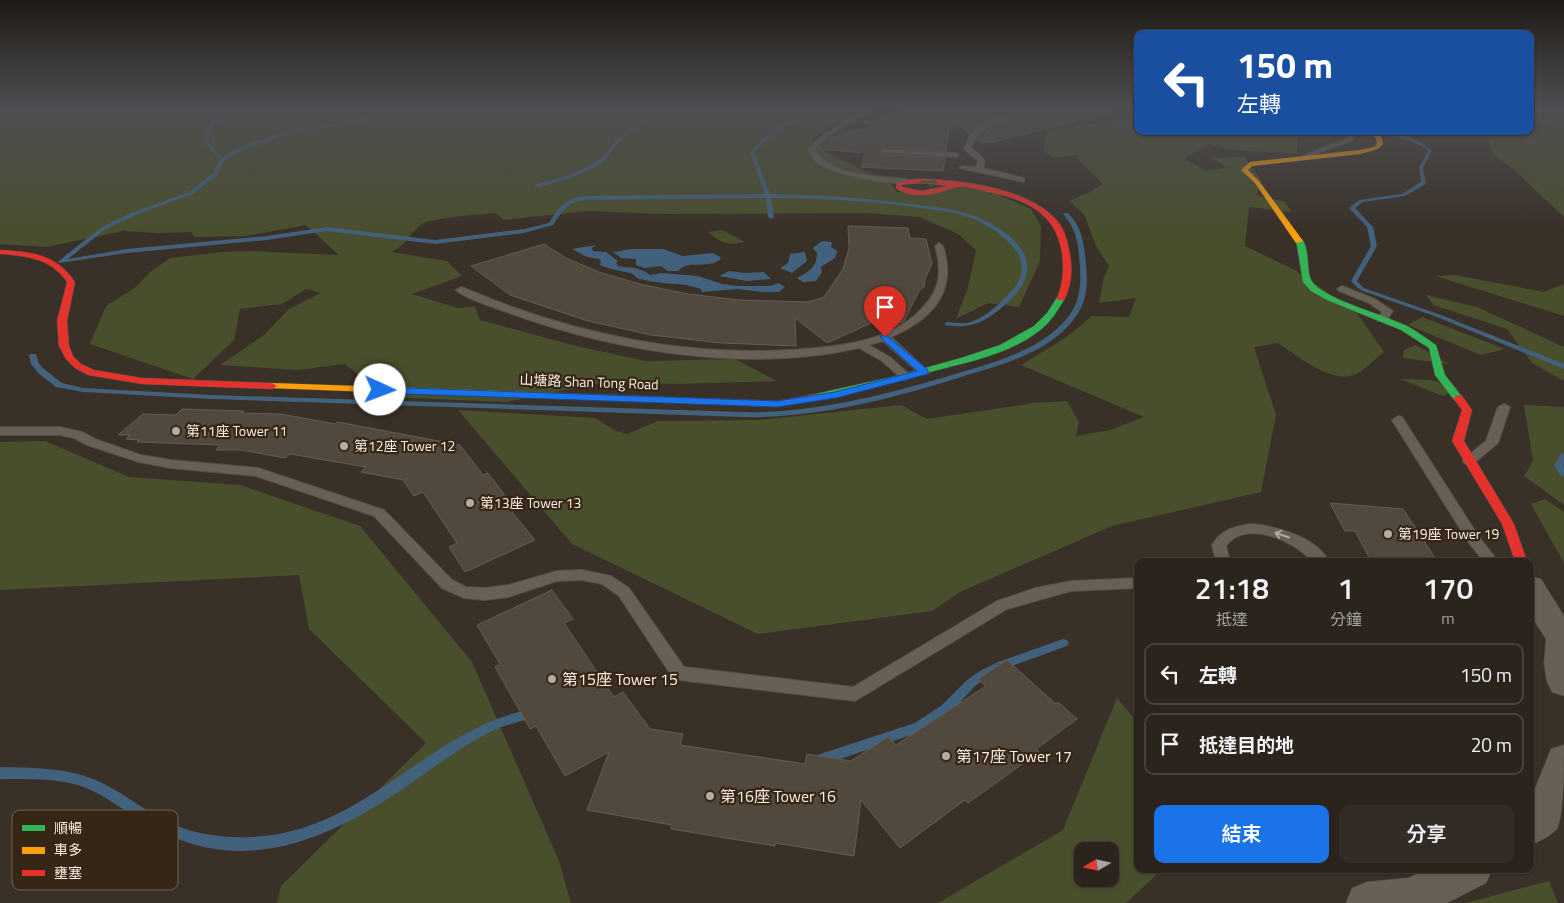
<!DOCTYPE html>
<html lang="zh-TW">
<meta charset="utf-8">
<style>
body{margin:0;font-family:"Titillium Web","Noto Sans TC",sans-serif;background:#332c26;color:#f1f3f6;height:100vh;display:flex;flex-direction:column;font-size:19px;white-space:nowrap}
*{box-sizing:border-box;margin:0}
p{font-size:16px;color:#a6a4a4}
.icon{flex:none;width:28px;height:28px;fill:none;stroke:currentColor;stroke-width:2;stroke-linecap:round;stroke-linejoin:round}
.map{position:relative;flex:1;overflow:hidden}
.side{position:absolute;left:1134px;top:558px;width:400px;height:315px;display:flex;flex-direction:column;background:#2b241d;border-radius:10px;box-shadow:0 1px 4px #0004,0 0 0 1px #47413b}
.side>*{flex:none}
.hud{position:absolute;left:1134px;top:30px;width:400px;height:105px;border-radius:10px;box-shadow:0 1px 4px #0004,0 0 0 1px #47413b;background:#1a4fa0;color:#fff;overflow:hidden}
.needle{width:32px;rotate:261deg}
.fabs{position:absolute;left:1074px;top:842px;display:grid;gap:10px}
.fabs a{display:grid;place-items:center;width:45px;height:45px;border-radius:10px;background:#2b241d;box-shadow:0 1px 4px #0004,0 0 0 1px #47413b;font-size:25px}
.pin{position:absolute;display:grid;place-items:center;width:42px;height:42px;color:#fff;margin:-51px -21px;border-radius:50% 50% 50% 0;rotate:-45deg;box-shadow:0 0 5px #0007}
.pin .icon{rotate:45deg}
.me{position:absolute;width:55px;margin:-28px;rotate:92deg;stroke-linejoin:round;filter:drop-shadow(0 0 4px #0008)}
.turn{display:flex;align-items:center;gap:18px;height:105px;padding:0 20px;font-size:22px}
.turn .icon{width:65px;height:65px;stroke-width:2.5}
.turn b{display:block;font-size:35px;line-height:42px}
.eta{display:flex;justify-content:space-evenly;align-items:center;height:85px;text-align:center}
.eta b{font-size:30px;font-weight:600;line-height:35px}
.primary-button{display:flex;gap:10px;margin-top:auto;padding:10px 20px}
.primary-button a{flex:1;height:58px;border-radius:10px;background:#1a73e8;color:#fff;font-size:20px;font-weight:600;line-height:58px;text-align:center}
.primary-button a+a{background:#332c26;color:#f1f3f6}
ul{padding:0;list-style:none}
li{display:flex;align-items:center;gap:15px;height:62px;margin:0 10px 8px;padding:0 10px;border:2px solid #47413b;border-radius:10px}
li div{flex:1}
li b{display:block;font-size:19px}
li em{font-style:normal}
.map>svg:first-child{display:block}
</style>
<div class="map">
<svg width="1564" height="903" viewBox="0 0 1564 903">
<rect width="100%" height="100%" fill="#393027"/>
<path fill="#494f2c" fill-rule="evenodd" d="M0 107H888L864 110 834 124 811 140 825 152 890 183 897 192 966 187 992 192 1031 209 1041 226 1040 261 1019 307 988 303 956 319 968 287 976 250 958 234 920 217 866 213 663 214 588 211 504 220 496 213C483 214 430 218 422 224 409 233 407 245 391 252L447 261 462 276 412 294 458 308 475 306 480 320 576 346 646 361 735 359 777 381 678 384 605 382 507 402 386 397 345 364 298 370 220 365 264 335 289 309 321 293 306 289 282 304 240 309 234 340 193 379 90 344 106 306 136 287 150 272 170 258 223 252 250 251 339 255 306 225 246 236 194 237 192 232 158 233 123 231 47 247 0 244Z
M1530 107H1564V217L1515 171 1493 154 1486 133 1548 129 1530 120Z
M1137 116 1138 131H1302L1297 141V154L1235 150 1209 144 1184 158 1207 171 1227 167 1211 158 1245 157 1261 180 1256 195 1285 202 1291 212 1249 207 1245 246 1295 270 1357 313 1384 352C1375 359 1366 369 1356 374 1333 385 1297 356 1278 343L1254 347 1276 415 1261 492 1112 526 960 592 932 611 758 634 572 544 458 410 595 418 616 431 627 434 658 421 759 420 901 405 927 419 1034 403 1067 401 1079 422 1076 436 1110 430 1144 417 1021 365 1065 338 1092 316 1129 317 1136 298 1099 303 1104 277 1109 266 1096 246 1084 214 1069 201 1090 192 1103 184 1076 157 1083 154 1053 158 1043 151 1047 132Z
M722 230 745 242C728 246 721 243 708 232Z
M1455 275 1544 292 1564 284V316L1435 276Z
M1426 295 1477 307 1564 347V381L1532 363 1507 329 1433 305Z
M1422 317 1505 349 1481 355 1408 325Z
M1416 345 1449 364 1403 358 1404 350Z
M1400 379 1431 380 1459 388 1443 396Z
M1524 405 1564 407V505L1524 476 1533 461Z
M45 441 129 477 240 485 360 526 472 662 559 861 571 903H277L281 886 426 743 309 629 299 575 0 590V442Z
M1545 499 1564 512V563L1531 504Z
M1117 698 1137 722 1138 869H1163L1126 903H938L1063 830ZM1082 851H1110V879H1082Z
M1549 881 1558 903H1466Z"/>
<path fill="#42617d" d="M822 241 832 242 831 247 837 251 835 258 821 267 822 272 816 281 803 282 797 278C809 272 817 267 817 253L813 248Z
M596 245 592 248 593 251 606 252 618 261 616 263 618 266C629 268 641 267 650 275L662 273 698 276 722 284 737 286H770L779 283 785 287 779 292H761L738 289 702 292 701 289C682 282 660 285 640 279 635 278 635 274 630 273 620 271 609 269 600 265L601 261 599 259 587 257 572 249Z
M631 249H663L683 256 712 253 719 256 721 259C707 270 688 259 678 271H668L661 266 645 268 636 265V259L621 258 613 252Z
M805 252 807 261 792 273 780 268 788 263 790 254Z
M729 271 745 273 764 272 771 279 747 281 719 276Z"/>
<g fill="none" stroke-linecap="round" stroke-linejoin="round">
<path fill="#42617d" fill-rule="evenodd" d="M224 107H228L210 131 209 143 222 158 236 149 281 133 404 111 410 107H416L405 113 284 135 240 151 224 161 217 175 193 194 138 214 118 223 103 231 68 259 127 249 267 236 327 227 435 240 524 229 549 223C559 207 563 201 582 196L765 194 750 152 765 136 807 107H812L769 138 754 152 770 194C820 195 869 198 918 205 945 208 972 211 995 226 1031 248 1040 274 1006 304 987 321 971 330 945 325V323L947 322C953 322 960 324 966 323 981 321 997 306 1007 296 1020 284 1027 268 1017 252 1006 236 986 223 968 217 951 211 933 210 915 207 868 201 819 198 771 198L774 217 771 219 768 217 766 198 582 200C567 203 561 213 553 225L524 233 435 244 327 231 267 240 127 253 59 263 58 262 61 259 99 229 114 221 134 212 189 192 213 173 220 160 205 143 206 131Z
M649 107H653C647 124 634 130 621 140 614 146 611 155 604 161 589 174 558 181 539 187H535V185C554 179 586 172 601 158 608 152 611 143 619 138 631 129 644 123 649 107Z
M1536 107H1542L1530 114V111Z
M1378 131C1394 131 1422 139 1432 151L1423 168 1426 184 1405 196 1363 202 1355 208 1373 227 1377 246 1357 281 1364 288 1441 315 1564 364V369L1437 317 1360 290 1351 281 1371 246 1367 227 1349 208 1359 200 1402 194 1421 182 1419 168 1428 151C1414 138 1394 140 1378 131Z
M1064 213H1068C1083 228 1084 245 1086 265 1088 285 1087 302 1074 319 1048 354 997 366 958 378 892 399 812 419 742 417L212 399 83 392 56 387 38 373 31 364 29 356 30 354H36L39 364 44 369 62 383 83 388 212 395 742 412C812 414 889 394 955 374 993 363 1042 350 1068 317 1080 302 1081 285 1080 267 1078 245 1078 231 1063 214Z
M1564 453V463L1563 466 1564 468V477L1561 476 1554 466 1561 454Z
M1063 639 1067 640 1069 643 1067 646 1006 668 988 677 975 686 950 713 923 731 816 767 811 765 810 761 811 757 915 723 942 705 967 680 980 671 998 662Z
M532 709 536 710 538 714 536 718C530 720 524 720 518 722 507 725 496 729 486 734 458 749 433 768 407 786 347 827 279 863 204 847 183 842 162 834 144 823 125 811 107 797 86 788 58 777 29 780 0 779V767C32 768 62 767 93 779 118 789 138 806 162 819 195 837 236 840 272 835 372 821 435 727 532 709Z"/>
</g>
<path fill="#52493e" stroke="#645d55" d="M916 107H1044L1003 114 978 125 970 134 950 119 946 151 883 147 879 150 881 154 945 158 943 171 861 167 866 153 818 149 829 138 873 126 864 122Z
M1057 113 1097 114V115L989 143 982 142 977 139 991 128 1005 121 1022 117Z
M848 226 908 228 910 238 926 239 932 264 925 279 924 287 919 291 904 321 894 327 881 317 869 324 827 343 795 318 796 346 721 343 651 335 588 321 510 295 471 266 544 244 566 258 599 272 640 284 688 294 740 300 808 302 824 297 843 269 849 248Z
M182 409 244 411 241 413 281 414 335 424 338 422 460 445 483 475 488 473 516 510 512 512 535 540 465 572 449 547 457 543 423 492 414 496 403 480 361 472 366 467 290 454 285 458 241 450H216L220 445 137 442 139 440 126 439 130 435H118L143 414 176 415Z
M1330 503 1403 509 1437 561H1371L1355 531H1345Z
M552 590 573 619 564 623 614 697 623 692 650 729 683 734 680 745 805 764 807 754 851 761 888 737 896 745 986 686 978 679 1007 660 1056 704 1058 702 1077 719 1036 749 1039 752 968 803 965 800 900 848 861 800 854 856 775 843V846L671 829 672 825 587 810 609 752 565 776 536 726 530 729 495 667 500 664 477 625Z"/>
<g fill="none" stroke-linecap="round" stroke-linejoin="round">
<g stroke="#564f47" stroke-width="2">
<path id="lane" d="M867 107H875L828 136 815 149C831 177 877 176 906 179L910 181 909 183C890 185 835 175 820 165 814 161 811 155 808 149L824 134Z
M1072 108H1107L1110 110 1107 112C1070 111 1006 107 978 135 975 138 973 144 971 148L979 154 985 161 983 168 1024 178V182L959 168 963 166 976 167 978 161 964 149C966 144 968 139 971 135 989 110 1044 109 1072 108Z
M1336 131H1345L1352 135 1353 140 1303 159H1299V157L1347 139V137Z
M883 149 956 153 959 155 956 157 881 152V150Z
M939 243 943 246C958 292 931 320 891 337L929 372 928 374H920L883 341 869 345 890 357 910 375 912 377 906 380 902 379 882 361 859 348C747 373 618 352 512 314 497 308 467 300 456 290L461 287 464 288C574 335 695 360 815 348 849 345 887 339 914 316 938 295 944 277 935 246Z
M1342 286 1375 299 1393 311 1386 321H1378L1377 319 1382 312 1369 303 1339 291 1337 289Z
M1504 404 1510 407 1498 443 1473 464H1465L1463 461 1465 458 1486 441 1498 407Z
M1398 416 1402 417 1479 537 1498 561H1483L1469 543 1392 420Z
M0 427H60L82 432 95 439 141 455 171 460 258 468 384 510 452 580 466 587 485 588 508 585 557 571 582 570 611 576 629 588 684 667 853 687 997 601 1036 588 1071 581 1138 578V588L1071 591 1007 609 855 701 679 680 673 678 619 596 602 584 582 580 557 581 508 597 485 600 464 598 442 588 374 516 256 476 171 468 139 462 87 445 74 438 60 435H0Z
M1253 524C1279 527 1315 537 1329 561 1325 561 1317 563 1314 561 1309 559 1303 552 1298 549 1279 536 1243 523 1226 546L1230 561H1216L1212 545C1222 529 1235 526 1253 524Z"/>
</g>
<g stroke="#564f47" stroke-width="1">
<path id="street" d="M1530 576 1541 579 1564 616V696L1552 692 1547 682 1544 664 1546 639 1530 614Z
M1564 745C1564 765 1564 814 1557 829 1549 837 1540 841 1530 845V801L1551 749Z
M1428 869H1492L1486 883 1447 903H1346L1352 888 1367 882 1408 878Z"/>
</g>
<g stroke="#564f47" stroke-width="1">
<path id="fast" d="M1296 239H1302C1311 252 1305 273 1313 283 1327 300 1385 315 1407 326 1417 331 1427 339 1436 345L1445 375 1463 398 1462 400H1454L1435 375 1429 348 1401 330 1327 300 1311 291 1303 282Z
M1061 295 1065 298C1058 310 1051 322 1039 331 1008 355 967 362 930 372 892 383 854 393 815 400L810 397 811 395 896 376 961 358 1000 345 1034 326 1047 313 1058 296Z"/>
</g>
<g stroke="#564f47" stroke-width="1">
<path id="slow" d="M1365 131H1373L1381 136 1383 144 1378 149 1360 154 1252 166 1248 170 1259 181 1303 241 1296 243 1255 183 1241 170 1250 162 1360 150 1374 147 1377 144 1376 138Z
M272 383 531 392 536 395 531 398 268 388 267 386Z"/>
</g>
<g stroke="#564f47" stroke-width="1">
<path id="jam" d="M914 179C955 178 1033 188 1059 223 1066 233 1068 244 1070 255 1073 270 1071 287 1064 300H1058L1057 298C1063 284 1064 268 1062 253 1056 213 1025 199 988 192 979 190 968 186 958 187 953 187 948 190 944 191 928 196 909 198 896 188L897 183ZM921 183 948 186 921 191 902 187V185Z
M0 250C32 252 56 254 75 282L67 321 69 346 73 356 81 364 94 370 142 378 272 383 277 386 272 389 142 384 88 375 75 368 66 359 59 346 57 321 67 282C51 258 26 256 0 254Z
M531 392 777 401 815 394 820 397 815 400 777 407 527 397 526 395 527 393Z
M1458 395 1462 396 1472 410 1464 441 1514 524 1527 561H1515L1502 524 1452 441 1462 410 1453 398Z"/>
</g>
<use href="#lane" fill="#696055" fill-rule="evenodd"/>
<use href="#street" fill="#696055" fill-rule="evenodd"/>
<use href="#fast" fill="#30b455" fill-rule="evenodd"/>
<use href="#slow" fill="#ff9f0a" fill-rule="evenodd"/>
<use href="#jam" fill="#e5322d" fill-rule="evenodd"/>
</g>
<defs><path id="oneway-shaft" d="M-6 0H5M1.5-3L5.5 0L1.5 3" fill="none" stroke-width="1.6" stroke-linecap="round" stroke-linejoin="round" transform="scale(1.25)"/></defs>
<use stroke="#345f2f" href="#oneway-shaft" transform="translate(929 182) rotate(5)"/>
<use stroke="#b1a89c" href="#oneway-shaft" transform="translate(1282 535) rotate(-161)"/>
<linearGradient id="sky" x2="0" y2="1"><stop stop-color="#1f1a15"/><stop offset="0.46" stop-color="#4e4e52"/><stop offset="1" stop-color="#4e4e52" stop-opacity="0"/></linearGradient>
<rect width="1564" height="234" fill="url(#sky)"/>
<path fill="#1a73e8" stroke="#114b97" d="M885 334 928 370V374L836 398 777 407 380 393 375 390 380 387 777 401 835 392 917 371 882 339 880 337Z"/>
<g fill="#b6aca2" stroke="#362615" stroke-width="2">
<circle cx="176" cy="431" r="5"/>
<circle cx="344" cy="446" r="5"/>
<circle cx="470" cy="503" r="5"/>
<circle cx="1388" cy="534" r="5"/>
<circle cx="552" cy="679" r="5"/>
<circle cx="946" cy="756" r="5"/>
<circle cx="710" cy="796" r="5"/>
</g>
<g text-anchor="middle" stroke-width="4.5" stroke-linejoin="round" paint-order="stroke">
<g font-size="14" fill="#f9efe4" stroke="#362615">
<text transform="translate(589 382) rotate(2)" y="5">山塘路 Shan Tong Road</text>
</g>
<g font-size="14" fill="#f9efe4" stroke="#362615" text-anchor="start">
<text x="186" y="436">第11座 Tower 11</text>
<text x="354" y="451">第12座 Tower 12</text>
<text x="480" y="508">第13座 Tower 13</text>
<text x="1398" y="539">第19座 Tower 19</text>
</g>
<g font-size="16" fill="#f9efe4" stroke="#362615" text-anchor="start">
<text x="562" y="685">第15座 Tower 15</text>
<text x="956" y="762">第17座 Tower 17</text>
<text x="720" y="802">第16座 Tower 16</text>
</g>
</g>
<rect x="12" y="810" width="166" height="80" rx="8" fill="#362615" stroke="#706253" stroke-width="1"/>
<rect x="22" y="825" width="23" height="6" fill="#30b455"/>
<rect x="22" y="847" width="23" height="7" fill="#ff9f0a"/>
<rect x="22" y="870" width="23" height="6" fill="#e5322d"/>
<g font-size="14" fill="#f9efe4">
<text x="54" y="833">順暢</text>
<text x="54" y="855">車多</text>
<text x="54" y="878">壅塞</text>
</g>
</svg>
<div class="fabs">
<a><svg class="needle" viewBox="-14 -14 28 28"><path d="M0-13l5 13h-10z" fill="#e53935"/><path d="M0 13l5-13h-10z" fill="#a6a4a4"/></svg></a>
</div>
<div class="pin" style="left:885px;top:337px;background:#d93025"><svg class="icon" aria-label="arrive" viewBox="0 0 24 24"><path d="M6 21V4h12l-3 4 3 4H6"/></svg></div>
<svg class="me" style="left:380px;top:390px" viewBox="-20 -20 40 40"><circle r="19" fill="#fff"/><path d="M0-13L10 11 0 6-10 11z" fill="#1a73e8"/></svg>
<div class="hud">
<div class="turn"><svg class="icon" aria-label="left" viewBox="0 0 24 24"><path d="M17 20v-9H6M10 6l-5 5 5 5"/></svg><div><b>150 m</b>左轉</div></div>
</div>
<section class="side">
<div class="eta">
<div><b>21:18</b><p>抵達</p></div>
<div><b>1</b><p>分鐘</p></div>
<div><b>170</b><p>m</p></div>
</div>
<ul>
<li><svg class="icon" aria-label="left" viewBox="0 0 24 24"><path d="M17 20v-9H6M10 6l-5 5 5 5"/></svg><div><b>左轉</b></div><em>150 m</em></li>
<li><svg class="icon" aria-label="arrive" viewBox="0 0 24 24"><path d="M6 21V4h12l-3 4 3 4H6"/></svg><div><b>抵達目的地</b></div><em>20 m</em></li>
</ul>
<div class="primary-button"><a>結束</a><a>分享</a></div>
</section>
</div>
